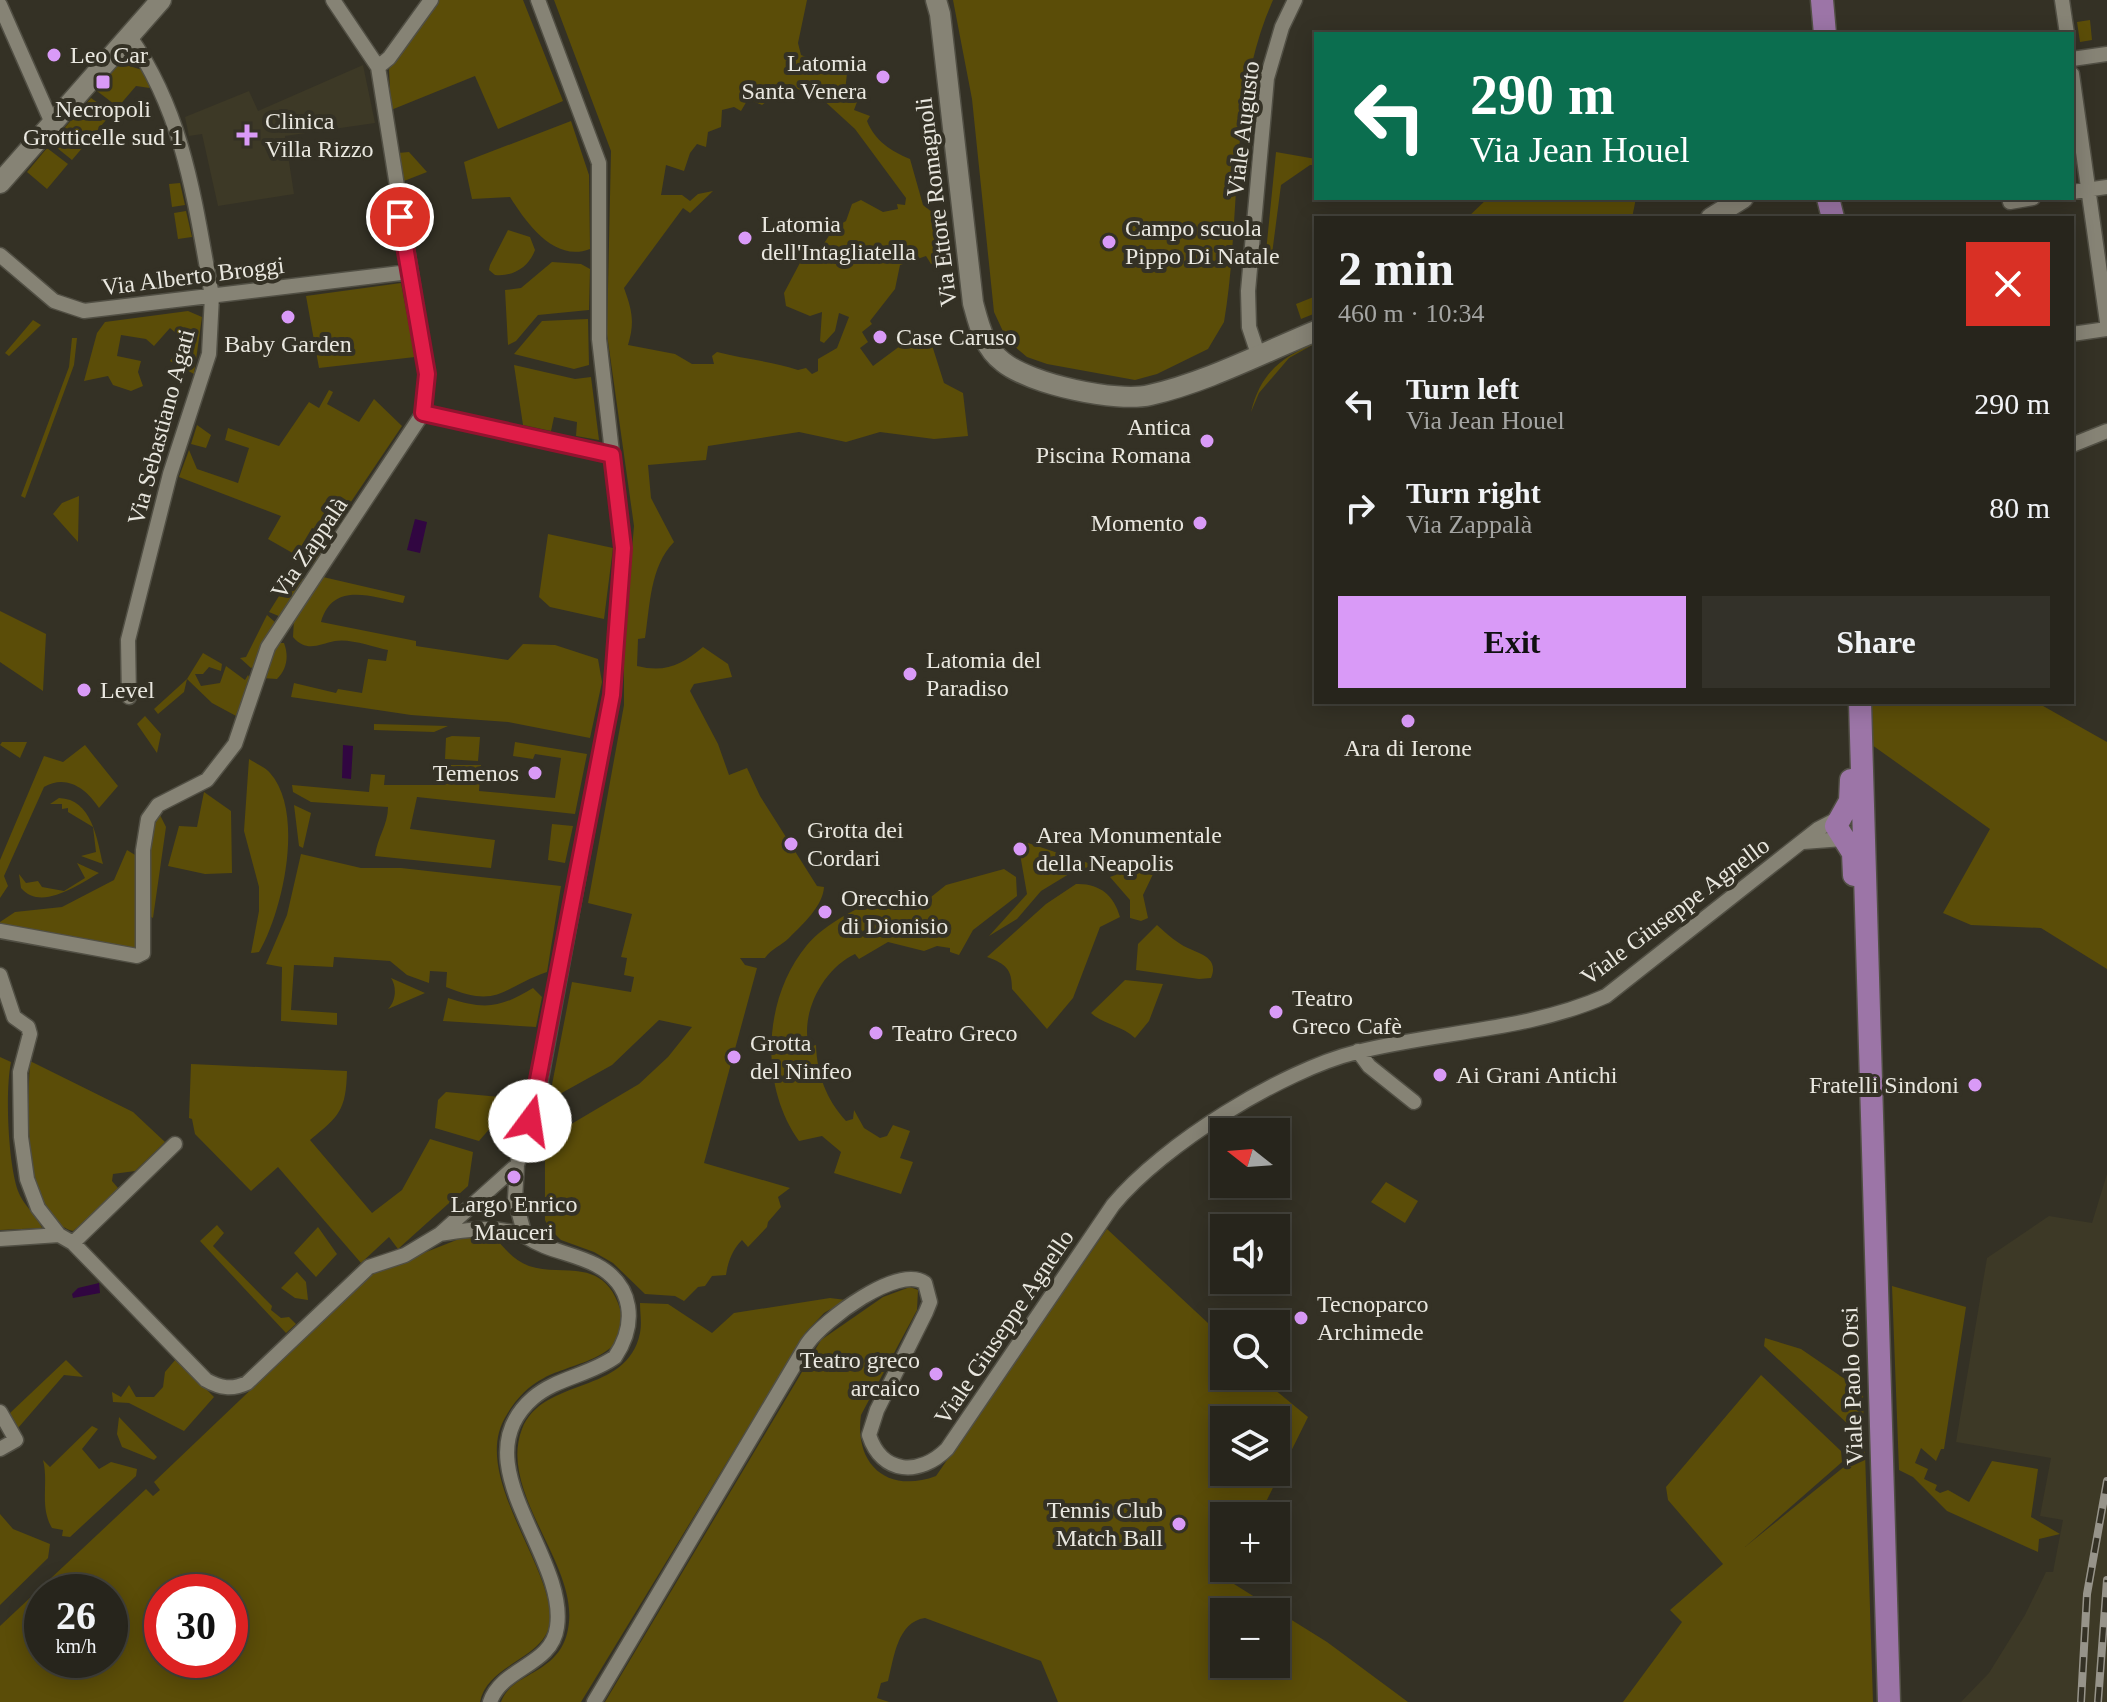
<!DOCTYPE html>
<meta charset="utf-8">
<style>
body{margin:0;font-family:"Times New Roman",serif;background:#333129;color:#f1f3f6;height:100vh;display:flex;flex-direction:column;font-size:30px;white-space:nowrap}
*{box-sizing:border-box;margin:0}
p{font-size:26px;color:#a4a5a3}
.icon{flex:none;width:44px;height:44px;fill:none;stroke:currentColor;stroke-width:2;stroke-linecap:round;stroke-linejoin:round}
.map{position:relative;flex:1;overflow:hidden}
.drawer{position:absolute;left:1314px;top:216px;width:760px;height:488px;display:flex;flex-direction:column;background:#27251c;border-radius:0px;box-shadow:0 4px 20px #0003,0 0 0 2px #43423b}
.drawer>*{flex:none}
.guide{position:absolute;left:1314px;top:32px;width:760px;height:168px;border-radius:0px;box-shadow:0 4px 20px #0003,0 0 0 2px #43423b;background:#0b6e4f;color:#fff;overflow:hidden}
.needle{width:52px;rotate:287deg}
.tools{position:absolute;left:1210px;top:1118px;display:grid;gap:16px}
.tools a{display:grid;place-items:center;width:80px;height:80px;border-radius:0px;background:#27251c;box-shadow:0 4px 20px #0003,0 0 0 2px #43423b;font-size:40px}
.speed{position:absolute;left:24px;top:1574px;display:flex;gap:16px;font-size:40px;font-weight:700;text-align:center}
.speed>*{display:grid;place-content:center;width:104px;height:104px;border-radius:50%;background:#27251c;box-shadow:0 4px 20px #0003,0 0 0 2px #43423b;line-height:1}
.speed small{font-size:20px;font-weight:400}
.speed .limit{border:12px solid #d22;background:#fff;color:#111}
.pin{position:absolute;display:grid;place-items:center;width:68px;height:68px;color:#fff;margin:-34px;border:4px solid #fff;border-radius:50%;box-shadow:0 2px 8px #0007}
.me{position:absolute;width:88px;margin:-44px;rotate:14deg;stroke-linejoin:round;filter:drop-shadow(0 0 6px #0008)}
.turn{display:flex;align-items:center;gap:28px;height:168px;padding:0 24px;font-size:36px}
.turn .icon{width:104px;height:104px;stroke-width:2.5}
.turn b{display:block;font-size:56px;line-height:68px}
.round{display:grid;place-items:center;flex:none;width:84px;height:84px;border-radius:0px;background:#333129}
.overview{display:flex;align-items:center;justify-content:space-between;height:136px;padding:0 24px}
h1{font-size:48px;font-weight:700;line-height:60px}
.button{display:flex;gap:16px;margin-top:auto;padding:16px 24px}
.button a{flex:1;height:92px;border-radius:0px;background:#d99af7;color:#111;font-size:32px;font-weight:700;line-height:92px;text-align:center}
.button a+a{background:#333129;color:#f1f3f6}
ul{padding:0;list-style:none}
li{display:flex;align-items:center;gap:24px;height:104px;padding:0 24px}
li div{flex:1}
li b{display:block;font-size:30px}
li em{font-style:normal}
.map>svg:first-child{display:block}
</style>
<div class="map">
<svg width="2107" height="1702" viewBox="0 0 2107 1702">
<rect width="100%" height="100%" fill="#343125"/>
<path fill="#3d3926" d="M363 65 375 123 285 136 294 194 218 206 202 134 189 136 185 117 249 91 258 111Z
M2107 1174V1702H1961L1989 1673 2025 1615 2046 1572H2053L2063 1520 2040 1516 2051 1458 1956 1442 1987 1258 2049 1216 2092 1223Z"/>
<path fill="#5b4d08" fill-rule="evenodd" d="M438 0H523L563 101 498 129 475 76 391 110 389 69Z
M554 0H807L798 43 801 55 847 73 845 92 860 94 854 110 870 116 867 121C875 141 891 151 910 159L923 205 946 223 951 266 941 261 931 264 926 256 900 265 895 289 870 321 872 324 862 332 868 342 860 348 873 366 900 346 925 336 931 342 944 383 963 393 968 436 934 439 880 432 846 442 799 432 708 446 706 460 648 465 651 498 674 542C650 566 650 606 645 638L638 639 637 666C665 673 682 665 703 647L728 664 732 677 694 684 690 691 718 744 729 775 747 768 760 796 817 886 824 887C823 906 803 924 789 938 781 946 772 948 765 958H740L745 965 757 968 704 1163 790 1188 778 1197 781 1207 768 1222 767 1227 748 1247 742 1240C732 1250 728 1262 726 1275L712 1276 705 1286 698 1287 684 1301 675 1296 645 1294 613 1263 594 1252 561 1240 549 1228 545 1220V1157L551 1136 639 1084 668 1057 692 1027 659 1020 612 1065 549 1100 572 982 631 992 634 977 624 975 627 958 621 957 632 914 588 903 624 705V643L634 526 607 334 611 151ZM784 84 820 97 855 129 906 198 905 205 897 204 898 209 883 212 861 200 852 204 846 221 834 228 821 248 802 259 784 293 786 306 810 316 822 312 820 341 824 343 835 331 839 313 849 317 837 348 818 359V371L812 374 806 368 798 370C770 361 744 359 717 352L712 356 714 364H692L675 354 628 345C635 322 632 310 624 288L683 208 690 213 713 191 698 194 690 201 682 195H661L666 165 684 171 690 153 697 144 706 147 708 132 721 127 722 110 734 107 741 111 748 99 762 105 771 98 773 85Z
M953 0H1273C1228 101 1242 215 1224 322L1208 349 1157 374 1135 380 1047 364 1027 357 1007 340 994 312 972 99Z
M2090 20 2092 40 2080 42 2077 22Z
M120 63 142 70 150 88 136 86 118 107 97 91Z
M91 98 112 113 72 160 51 143Z
M571 121 589 175 590 249C554 263 526 222 510 197L472 199 464 162Z
M47 148 68 164 47 189 27 172Z
M409 152 427 172 404 181 398 153Z
M1276 152 1316 159V165H1310L1281 185 1272 254 1266 252Z
M180 183 185 205 172 207 169 184Z
M1488 198H1636L1632 218H1467Z
M186 211 192 237 178 239 174 213Z
M508 230 530 237 535 250C529 267 513 277 495 275L489 270 490 265Z
M552 262 581 264 590 269 589 310 538 315 516 341 508 345 505 290 521 288Z
M401 283 415 357 319 368 306 296Z
M1316 296V313L1301 319 1296 304Z
M188 311 202 317 194 374 170 361 186 342 170 328 154 346 146 339 121 335 117 356 141 361 138 372 143 386 131 391 113 385 108 376 84 381 97 333 105 322Z
M588 319 589 365 574 369 514 354 542 321Z
M33 320 41 325 9 356 5 353Z
M72 338H77L74 365 25 498 21 496 69 367Z
M1316 343 1289 358 1259 393 1251 412C1260 374 1281 357 1316 343Z
M514 365 575 379 591 377 599 440 576 436 577 422 554 417 551 431 523 425Z
M329 390 333 392 327 404 359 422 374 399 402 426 330 533 337 536 317 565 301 558 313 536 320 538 324 532 312 528 296 555 268 539 281 516 179 477 189 450 197 469 238 483 249 448 225 440 228 428 279 446 309 402 319 408Z
M197 425 211 435 206 448 191 444Z
M79 496 78 542 53 514 62 503Z
M548 534 613 548 604 619 550 607 539 597Z
M294 572 306 582 281 617 269 612Z
M323 577 405 596 403 603C371 597 333 581 321 622L416 641V646L508 660 523 644 555 645 598 659 602 682 590 738 508 722 411 715 291 697 294 683 336 693 338 689 362 693 368 659 386 661 388 650C374 647 349 638 335 641 319 644 307 653 293 637L294 619Z
M0 611 46 634 43 691 0 662Z
M267 615 276 623 257 665 251 668 240 658 246 657Z
M280 643H284C289 656 287 669 277 679L262 678 269 656Z
M203 653 222 664 221 671 209 667 203 674H195L201 686 220 683 226 666 245 680 248 675 252 682 238 717 212 703 187 679 184 692 158 714 154 709 187 679Z
M1871 702H2036L2107 742V969L2041 928 1971 925 1943 913 1990 829 1872 745Z
M145 716 161 734 157 753 137 724Z
M374 724 448 726 434 732 374 730Z
M452 736 480 737 478 761 445 759 446 738Z
M2 742H27L20 758 0 745Z
M515 742 587 754 575 814 417 797 410 829 495 840 491 868 375 856C377 838 388 825 388 807L311 802 293 792 292 785 369 792 371 774 385 775 384 785H436L447 780 442 765H481L479 791 555 798 561 758 535 754 533 759 513 756Z
M85 745 118 786 99 808C86 788 66 774 44 787L4 876 8 886 0 898V860L44 756 63 762Z
M249 759C255 763 265 767 270 773 305 812 283 911 259 952L251 953 259 911V887L244 831Z
M204 792 231 811 232 873 205 874 168 866 179 826 197 827Z
M59 798C92 799 97 839 103 864L81 856 96 852 93 827 68 812V808L62 809V804H50Z
M294 805 311 813 303 848 299 846Z
M158 811 166 827 153 918 148 915C148 885 141 836 158 811Z
M552 824 573 826 565 863 548 860Z
M1028 843 1094 865V869L1069 874 1041 891 1017 919 989 936 1027 894 1020 854Z
M127 850 140 858 139 951 0 928V922L15 912 62 907 114 880Z
M301 854 361 868H401L561 886 547 972C501 988 499 1009 446 987L447 972 430 971 429 983 407 975 390 961 334 957 333 967 294 965 291 1010 337 1013V1025L281 1021 282 967 266 964 287 915Z
M77 863 99 873C79 884 41 912 21 888L19 874 26 883 38 881 42 887 64 891 85 878Z
M1145 864 1155 870 1143 895 1148 918 1141 921 1130 918V900L1110 877Z
M1004 869 1016 877 1017 896 973 930 959 955 950 952V948L937 946 924 951 888 942 859 959 855 954C823 969 800 1013 809 1047L816 1045C817 1074 826 1099 846 1121L853 1119 854 1110 864 1128 880 1138 887 1136 893 1125 910 1131 900 1158 913 1162 901 1194 834 1173 841 1152 822 1136 799 1141C759 1085 763 998 807 945 827 922 863 904 891 895 908 890 917 898 931 897L946 885Z
M1076 884C1099 883 1114 895 1120 917L1100 927 1073 998 1047 1029 1012 989C1012 969 1006 964 987 957L1046 904Z
M1157 925C1164 931 1171 938 1179 943 1192 953 1221 954 1211 978L1199 979 1136 970 1138 944Z
M391 978 425 993 388 1009C396 1001 397 987 391 978Z
M1125 980 1163 984 1149 1021 1135 1038C1121 1025 1104 1025 1091 1013Z
M533 988 542 997 536 1027 443 1021 448 998C485 1010 500 1008 533 988Z
M0 1057 11 1062C5 1091 8 1163 18 1191 23 1205 36 1214 42 1228L0 1230Z
M30 1061 133 1112 165 1142 135 1171 113 1174 112 1181 118 1188 111 1199 73 1231C21 1217 28 1103 30 1061Z
M191 1064 347 1071C346 1111 339 1116 310 1140L372 1213 402 1190 430 1139 473 1152 468 1186 398 1249 389 1237 361 1263 278 1167 251 1191 195 1134 192 1119 189 1118Z
M446 1092 500 1097 517 1111 492 1126 479 1141 435 1128 438 1100Z
M1386 1182 1418 1201 1405 1223 1371 1202Z
M217 1225 224 1233 213 1246 272 1306 271 1310 281 1318 289 1317 296 1324 286 1333 200 1241Z
M318 1227 337 1254 316 1277 294 1253Z
M1107 1229 1223 1337 1219 1341 1224 1346V1376H1258L1308 1417 1259 1516H1224V1565L1218 1574 1327 1642 1408 1702H1058L1041 1661 925 1618C897 1622 894 1658 888 1681L881 1683 877 1698 889 1702H605L821 1340 883 1297 910 1287 918 1290 917 1310 861 1415C854 1465 888 1494 936 1476ZM1276 1420V1472H1224V1420ZM1224 1612H1276V1664H1224Z
M493 1235C504 1248 513 1260 529 1266 561 1277 600 1257 618 1303 639 1358 575 1361 544 1378 528 1386 515 1400 506 1416 472 1471 543 1554 550 1611 556 1659 488 1660 480 1702H0V1626L146 1489 153 1496 160 1490 154 1482 373 1273 459 1239ZM42 1592H110V1660H42ZM162 1592H230V1660H162Z
M297 1272 306 1282 308 1300 295 1298 281 1288Z
M1892 1286 1966 1307 1944 1449H1941L1936 1461 1921 1448 1915 1463 1928 1469 1924 1479 1937 1485 1935 1490 1940 1493 1948 1490 1969 1502 1992 1461 2038 1469 2031 1517 2060 1534 2039 1539 2038 1552 1947 1511 1913 1477 1899 1470Z
M830 1298 846 1300 824 1313 806 1332 581 1702H501C512 1670 564 1676 569 1622 575 1561 498 1491 522 1429 543 1376 627 1396 640 1333 642 1323 640 1313 640 1303L668 1304 712 1333 734 1313Z
M1765 1338 1801 1349 1855 1386 1863 1393 1864 1439 1764 1346Z
M176 1359 214 1397 184 1431 129 1403 113 1402 112 1392 121 1397 129 1385 136 1397H154L163 1387 165 1372Z
M66 1360 83 1377 64 1375 18 1428 10 1413Z
M1761 1375 1841 1451 1842 1462 1745 1547 1850 1462 1861 1447 1865 1452 1873 1702H1623L1682 1622 1670 1610 1723 1564 1668 1500 1666 1487Z
M119 1417 157 1457 154 1460 122 1447 117 1434Z
M92 1426 98 1429 82 1449 99 1469 111 1462 137 1469 136 1476 70 1537 62 1536 63 1530 52 1528C39 1506 49 1483 43 1460L50 1467Z
M0 1514 13 1529 50 1544 48 1558 0 1605Z"/>
<path fill="#310641" d="M415 519 427 522 420 553 407 550Z
M343 745 353 746 351 779 342 778Z
M99 1283 100 1293 73 1298 72 1294 78 1288Z"/>
<g fill="none" stroke-linecap="round" stroke-linejoin="round">
<g stroke="#514f44" stroke-width="17">
<path id="street" d="M2062 0 2067 34
M0 5 52 123
M2072 59 2107 54
M378 67 389 58 431 0
M2072 74 2107 322
M2072 192 2107 187
M2010 202 2033 198
M0 255 54 301 84 311 409 272
M2072 334 2107 329
M1258 354 1249 327 1248 291 1267 78 1282 27 1295 0
M423 413 612 455
M2072 445 2107 431
M129 697 128 640 170 474 209 354 212 296C195 204 185 116 130 37
M1803 842 1843 839
M0 931 137 956 143 953V850L148 819 158 805 207 780 235 744 268 647 423 413 427 374 378 67 333 0
M0 975 14 1017 28 1027 30 1034 20 1072 21 1137 27 1179 38 1208 59 1235
M1358 1051 1369 1066 1414 1102
M440 1234C472 1229 495 1225 525 1236
M0 1239 59 1235 73 1243 206 1380C220 1388 232 1390 247 1383L369 1267 405 1255 440 1234 517 1165
M73 1243 175 1144
M0 1412 16 1440 0 1449
M490 1702C502 1667 552 1666 557 1627 568 1555 459 1462 533 1398 556 1378 590 1375 615 1357 637 1324 634 1285 596 1265 573 1253 547 1251 525 1236L515 1199 517 1165 537 1100 612 695 623 548 599 339V163L538 0
M594 1702 807 1344C824 1320 898 1264 925 1283L930 1302 926 1312 877 1410 869 1435C882 1475 920 1476 947 1449L1113 1205C1162 1145 1283 1070 1357 1052 1440 1031 1527 1031 1606 996L1818 829 1841 817"/>
</g>
<g stroke="#514f44" stroke-width="23">
<path id="secondary" d="M936 0 940 14 973 303C979 325 984 348 1003 362 1030 384 1117 403 1150 395 1207 382 1262 353 1316 331
M0 183 161 0
M1711 218 1743 198"/>
</g>
<g stroke="#514f44" stroke-width="25">
<path id="primary" d="M1822 0 1825 34
M1828 198 1833 218
M1860 702 1889 1702
M1851 780 1850 801 1836 826 1853 853 1854 875"/>
</g>
<use href="#street" stroke="#868375" stroke-width="14"/>
<use href="#secondary" stroke="#868375" stroke-width="20"/>
<use href="#primary" stroke="#9c75a7" stroke-width="22"/>
<g stroke="#97948a" stroke-width="8">
<path id="rail" d="M2081 1702 2087 1594 2107 1481
M2098 1702 2107 1580"/>
</g>
<use href="#rail" stroke="#343125" stroke-width="5" stroke-dasharray="15" stroke-linecap="butt"/>
</g>
<g fill="none" stroke-linecap="round" stroke-linejoin="round">
<g stroke="#92132f" stroke-width="20">
<path id="route" d="M400 217 427 374 423 413 612 455 623 548 612 695 530 1121"/>
</g>
<use href="#route" stroke="#e11d48" stroke-width="14"/>
</g>
<g fill="#d99af7" stroke="#343125" stroke-width="3">
<circle cx="54" cy="55" r="8"/>
<circle cx="883" cy="77" r="8"/>
<rect x="95" y="74" width="16" height="16" rx="4"/>
<path d="M243 123h8v8h8v8h-8v8h-8v-8h-8v-8h8z"/>
<circle cx="745" cy="238" r="8"/>
<circle cx="1109" cy="242" r="8"/>
<circle cx="288" cy="317" r="8"/>
<circle cx="880" cy="337" r="8"/>
<circle cx="1207" cy="441" r="8"/>
<circle cx="1200" cy="523" r="8"/>
<circle cx="910" cy="674" r="8"/>
<circle cx="84" cy="690" r="8"/>
<circle cx="1408" cy="721" r="8"/>
<circle cx="535" cy="773" r="8"/>
<circle cx="791" cy="844" r="8"/>
<circle cx="1020" cy="849" r="8"/>
<circle cx="825" cy="912" r="8"/>
<circle cx="1276" cy="1012" r="8"/>
<circle cx="876" cy="1033" r="8"/>
<circle cx="734" cy="1057" r="8"/>
<circle cx="1440" cy="1075" r="8"/>
<circle cx="1975" cy="1085" r="8"/>
<circle cx="514" cy="1177" r="8"/>
<circle cx="1301" cy="1318" r="8"/>
<circle cx="936" cy="1374" r="8"/>
<circle cx="1179" cy="1524" r="8"/>
</g>
<g text-anchor="middle" stroke-width="8" stroke-linejoin="round" paint-order="stroke">
<g font-size="24" fill="#e9e7df" stroke="#343125" text-anchor="start">
<text x="70" y="63">Leo Car</text>
<text x="867" y="71" text-anchor="end">Latomia<tspan x="867" dy="28">Santa Venera</tspan></text>
<text x="103" y="117" text-anchor="middle">Necropoli<tspan x="103" dy="28">Grotticelle sud 1</tspan></text>
<text x="265" y="129">Clinica<tspan x="265" dy="28">Villa Rizzo</tspan></text>
<text x="761" y="232">Latomia<tspan x="761" dy="28">dell'Intagliatella</tspan></text>
<text x="1125" y="236">Campo scuola<tspan x="1125" dy="28">Pippo Di Natale</tspan></text>
<text x="896" y="345">Case Caruso</text>
<text x="288" y="352" text-anchor="middle">Baby Garden</text>
<text x="1191" y="435" text-anchor="end">Antica<tspan x="1191" dy="28">Piscina Romana</tspan></text>
<text x="1184" y="531" text-anchor="end">Momento</text>
<text x="926" y="668">Latomia del<tspan x="926" dy="28">Paradiso</tspan></text>
<text x="100" y="698">Level</text>
<text x="1408" y="756" text-anchor="middle">Ara di Ierone</text>
<text x="519" y="781" text-anchor="end">Temenos</text>
<text x="807" y="838">Grotta dei<tspan x="807" dy="28">Cordari</tspan></text>
<text x="1036" y="843">Area Monumentale<tspan x="1036" dy="28">della Neapolis</tspan></text>
<text x="841" y="906">Orecchio<tspan x="841" dy="28">di Dionisio</tspan></text>
<text x="1292" y="1006">Teatro<tspan x="1292" dy="28">Greco Cafè</tspan></text>
<text x="892" y="1041">Teatro Greco</text>
<text x="750" y="1051">Grotta<tspan x="750" dy="28">del Ninfeo</tspan></text>
<text x="1456" y="1083">Ai Grani Antichi</text>
<text x="1959" y="1093" text-anchor="end">Fratelli Sindoni</text>
<text x="514" y="1212" text-anchor="middle">Largo Enrico<tspan x="514" dy="28">Mauceri</tspan></text>
<text x="1317" y="1312">Tecnoparco<tspan x="1317" dy="28">Archimede</tspan></text>
<text x="920" y="1368" text-anchor="end">Teatro greco<tspan x="920" dy="28">arcaico</tspan></text>
<text x="1163" y="1518" text-anchor="end">Tennis Club<tspan x="1163" dy="28">Match Ball</tspan></text>
</g>
<g font-size="24" fill="#e9e7df" stroke="#343125">
<text transform="translate(1243 129) rotate(-83)" y="8">Viale Augusto</text>
<text transform="translate(936 202) rotate(-97)" y="8">Via Ettore Romagnoli</text>
<text transform="translate(193 276) rotate(-7)" y="8">Via Alberto Broggi</text>
<text transform="translate(161 427) rotate(-75)" y="8">Via Sebastiano Agati</text>
<text transform="translate(309 548) rotate(-56)" y="8">Via Zappalà</text>
<text transform="translate(1675 911) rotate(-37)" y="8">Viale Giuseppe Agnello</text>
<text transform="translate(1004 1327) rotate(-56)" y="8">Viale Giuseppe Agnello</text>
<text transform="translate(1852 1386) rotate(-92)" y="8">Viale Paolo Orsi</text>
</g>
</g>
</svg>
<div class="tools">
<a><svg class="needle" viewBox="-14 -14 28 28"><path d="M0-13l5 13h-10z" fill="#e53935"/><path d="M0 13l5-13h-10z" fill="#a4a5a3"/></svg></a>
<a><svg class="icon" aria-label="sound" viewBox="0 0 24 24"><path d="M4 9h4l5-4v14l-5-4H4zM17 9q2 3 0 6"/></svg></a>
<a><svg class="icon" aria-label="search" viewBox="0 0 24 24"><circle cx="10" cy="10" r="6"/><path d="M15 15l6 6"/></svg></a>
<a><svg class="icon" aria-label="layers" viewBox="0 0 24 24"><path d="M12 4l9 5-9 5-9-5zM3 14l9 5 9-5"/></svg></a>
<a>+</a>
<a>−</a>
</div>
<div class="speed"><div>26<small>km/h</small></div><div class="limit">30</div></div>
<div class="pin" style="left:400px;top:217px;background:#d93025"><svg class="icon" aria-label="arrive" viewBox="0 0 24 24"><path d="M6 21V4h12l-3 4 3 4H6"/></svg></div>
<svg class="me" style="left:530px;top:1121px" viewBox="-20 -20 40 40"><circle r="19" fill="#fff"/><path d="M0-13L10 11 0 6-10 11z" fill="#e11d48"/></svg>
<div class="guide">
<div class="turn"><svg class="icon" aria-label="left" viewBox="0 0 24 24"><path d="M17 20v-9H6M10 6l-5 5 5 5"/></svg><div><b>290 m</b>Via Jean Houel</div></div>
</div>
<section class="drawer">
<div class="overview"><div><h1>2 min</h1><p>460 m · 10:34</p></div><a class="round" style="background:#d93025;color:#fff"><svg class="icon" aria-label="close" viewBox="0 0 24 24"><path d="M6 6l12 12M18 6L6 18"/></svg></a></div>
<ul>
<li><svg class="icon" aria-label="left" viewBox="0 0 24 24"><path d="M17 20v-9H6M10 6l-5 5 5 5"/></svg><div><b>Turn left</b><p>Via Jean Houel</p></div><em>290 m</em></li>
<li><svg class="icon" aria-label="right" viewBox="0 0 24 24"><path d="M7 20v-9h11M14 6l5 5-5 5"/></svg><div><b>Turn right</b><p>Via Zappalà</p></div><em>80 m</em></li>
</ul>
<div class="button"><a>Exit</a><a>Share</a></div>
</section>
</div>
